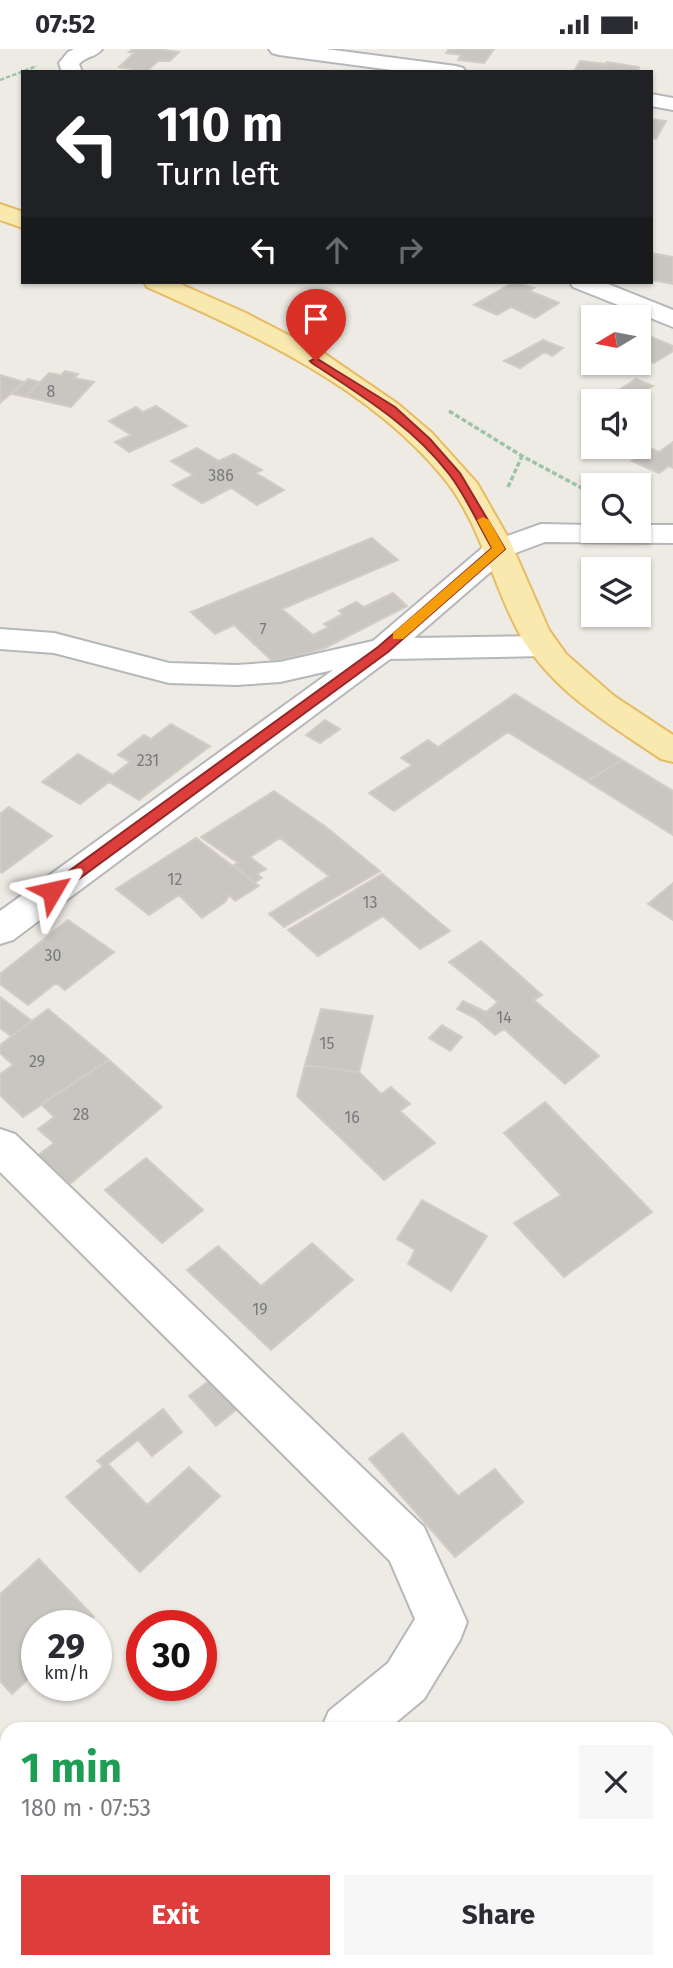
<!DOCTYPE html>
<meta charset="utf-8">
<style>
body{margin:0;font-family:"Fira Sans",sans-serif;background:#f7f7f7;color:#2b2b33;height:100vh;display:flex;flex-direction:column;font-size:26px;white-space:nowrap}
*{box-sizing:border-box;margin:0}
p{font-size:23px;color:#7c7c81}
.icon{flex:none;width:38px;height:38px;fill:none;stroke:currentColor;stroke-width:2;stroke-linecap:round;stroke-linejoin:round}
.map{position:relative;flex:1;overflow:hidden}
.side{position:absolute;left:0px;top:1673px;width:674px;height:247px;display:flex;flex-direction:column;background:#fff;border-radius:21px 21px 0 0;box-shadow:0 2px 5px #0004}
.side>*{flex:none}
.banner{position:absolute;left:21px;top:21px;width:632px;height:214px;border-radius:0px;box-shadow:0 2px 5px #0004;background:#202124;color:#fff;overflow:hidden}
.needle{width:46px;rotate:260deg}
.controls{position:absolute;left:581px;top:256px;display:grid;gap:14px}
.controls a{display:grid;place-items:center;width:70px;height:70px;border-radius:0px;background:#fff;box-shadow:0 2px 5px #0004;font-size:35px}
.speed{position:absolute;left:21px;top:1561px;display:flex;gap:14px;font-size:35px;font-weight:700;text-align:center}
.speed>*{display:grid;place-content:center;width:91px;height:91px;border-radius:50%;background:#fff;box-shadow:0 2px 5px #0004;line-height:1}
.speed small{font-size:18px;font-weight:400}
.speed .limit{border:10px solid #d22;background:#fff;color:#111}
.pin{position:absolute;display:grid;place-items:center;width:60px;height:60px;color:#fff;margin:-72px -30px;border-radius:50% 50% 50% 0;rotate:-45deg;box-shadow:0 0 7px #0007}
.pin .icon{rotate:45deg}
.me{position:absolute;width:77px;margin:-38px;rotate:54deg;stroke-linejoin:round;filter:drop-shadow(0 0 5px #0008)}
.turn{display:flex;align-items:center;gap:24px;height:147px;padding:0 21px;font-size:32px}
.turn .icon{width:91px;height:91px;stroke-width:2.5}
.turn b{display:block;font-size:49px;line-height:60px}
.lanes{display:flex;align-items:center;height:66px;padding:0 21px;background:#0003;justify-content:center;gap:35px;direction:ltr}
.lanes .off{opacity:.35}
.round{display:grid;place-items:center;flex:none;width:74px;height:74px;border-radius:0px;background:#f7f7f7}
.head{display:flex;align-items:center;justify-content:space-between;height:119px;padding:0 21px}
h1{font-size:42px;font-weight:700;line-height:52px;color:#1e9e55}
.action{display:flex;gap:14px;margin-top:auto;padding:14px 21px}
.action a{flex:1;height:80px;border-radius:0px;background:#dd3e3b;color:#fff;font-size:28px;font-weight:700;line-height:80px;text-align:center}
.action a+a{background:#f7f7f7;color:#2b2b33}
.status{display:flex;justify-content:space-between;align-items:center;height:49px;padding:0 35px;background:#fff;direction:ltr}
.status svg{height:19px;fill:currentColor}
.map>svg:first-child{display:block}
</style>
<div class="status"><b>07:52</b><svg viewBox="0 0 49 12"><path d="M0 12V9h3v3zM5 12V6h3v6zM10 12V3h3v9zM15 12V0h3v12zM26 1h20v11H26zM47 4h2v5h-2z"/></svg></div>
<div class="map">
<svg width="673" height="1919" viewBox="0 0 673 1919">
<rect width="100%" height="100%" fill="#eeebe4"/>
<path fill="#a9dbf9" d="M673 1811V1919H475L487 1913H667V1815Z"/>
<path fill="#c9c6c2" stroke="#d2ccc3" stroke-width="2" d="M133 0H156L179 3 170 12H158L147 22 119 18 134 4 129 3Z
M449 0H494L484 14 458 11 461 6 446 4Z
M580 12 606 15 607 13 639 18 638 23 574 22Z
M651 70 666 72 656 90 651 89Z
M651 204 673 208V235L651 231Z
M514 233 534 239 530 242 559 254 535 269 511 258 497 266 474 256Z
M642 284 673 297V302L654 314 639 309V286Z
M543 291 563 299 552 307 545 303 520 319 504 312Z
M65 322 78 325 74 329 94 333 71 358 26 348 49 324 61 326Z
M0 326 24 333 0 354Z
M28 330 40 333 26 348 12 345Z
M636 330 653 337 630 352H621L610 347Z
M156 357 187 377 129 403 115 393 131 386 109 372 136 358 143 363Z
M673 393V419L669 417 659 424 632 412 650 399 659 403Z
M197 399 219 412 234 405 262 421 256 424 284 441 257 456 231 439 202 454 173 436 193 426 171 412Z
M372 489 398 511 282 560 313 586 329 578 324 575 343 565 339 562 356 553 364 558 393 544 407 557 325 599 273 613 234 576 215 585 191 563Z
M515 645 622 711 587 732 508 683 394 762 369 744 412 716 401 709 428 691 438 698Z
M325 671 340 680 320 694 306 686Z
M171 675 210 697 139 751 109 733 80 755 42 733 78 705 113 726 130 713 118 706 144 686 151 690Z
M622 711 673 742V786L587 732Z
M274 742 326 778 380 822 284 878 269 865 329 827 280 789 250 808 266 820 257 825 262 829 254 834 234 816 238 814 201 788Z
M9 758 52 787 2 824 0 822V765Z
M196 789 259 837 235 852 229 846 225 853 202 869 179 846 149 866 116 840Z
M382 825 450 882 420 900 383 867 318 907 288 881Z
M673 834V871L648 855Z
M68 871 114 903 65 941 56 934 28 956 0 935V925Z
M481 892 542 946 534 951 599 1007 565 1035 504 980 495 986 475 969 457 960 463 952 486 963 498 953 449 913Z
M0 948 32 972 11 987 0 979Z
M48 960 109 1011 23 1068 0 1046V1025L13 1016 0 1004V996Z
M321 960 373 967 359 1023 305 1016Z
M442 976 462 988 450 1002 429 989Z
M109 1011 162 1058 70 1135 37 1107 54 1094 38 1080 54 1068 41 1055Z
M305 1016 359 1023 381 1045 391 1038 410 1055 400 1062 435 1094 384 1131 297 1047Z
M545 1053 652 1163 564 1228 514 1174 561 1146 504 1084Z
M146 1109 203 1161 162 1194 105 1141Z
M422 1151 487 1187 451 1242 408 1215 415 1201 397 1190Z
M312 1194 353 1231 271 1301 187 1221 218 1197 261 1237Z
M218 1325 245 1354 216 1377 189 1347Z
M163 1360 182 1383 152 1407 138 1391 108 1415 147 1456 189 1418 220 1447 140 1523 66 1448 103 1417 97 1412Z
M402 1384 458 1447 495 1420 523 1453 455 1508 369 1410Z
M39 1510 94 1568 84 1577H37V1622L12 1645 0 1632V1545Z"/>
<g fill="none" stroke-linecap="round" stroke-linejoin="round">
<g stroke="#b5b7ba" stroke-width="4">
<path id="street" d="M74 0H102C97 8 86 7 79 15L82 23H62L59 14 68 3Z
M269 0H326L456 17 463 19 466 23H407L279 6 272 4Z
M651 45 673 49V61L651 57Z
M570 233H603L673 261V278L573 238Z
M541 475 593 476V481H639V476H673V494L545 493 510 506 414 589 543 587 554 590 559 597 554 604 543 607 390 610 13 891 0 895V862L333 621 280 633 236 636 169 634 54 604 0 600V580L54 584 169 614 236 616 280 613 373 592 488 494Z
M0 1080 15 1085 424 1478 467 1573 460 1591 424 1650 388 1680H321L329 1662 388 1614 415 1570 390 1512 0 1123Z
M25 1913H87L85 1919H23Z"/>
</g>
<g stroke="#e7bb64" stroke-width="4">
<path id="primary" d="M0 155 23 163V179L0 171Z
M144 233H176L246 264 325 305 398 355 432 384 477 434 509 490 549 581 566 605 614 647 673 686V713L661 710C608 674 548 640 517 580 491 531 480 473 443 428 367 336 254 286 147 238Z"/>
</g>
<path stroke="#9cc4a5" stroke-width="2.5" stroke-dasharray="4.5 2" stroke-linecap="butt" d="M0 31 37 17"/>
<path stroke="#9cc4a5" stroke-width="3.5" stroke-dasharray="5 2.5" stroke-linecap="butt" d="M449 362 522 407 593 445
M508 438 522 407"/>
<use href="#street" fill="#fff" fill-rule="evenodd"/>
<use href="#primary" fill="#f9e9ae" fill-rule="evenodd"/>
</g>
<path fill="#dd3e3b" stroke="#902826" stroke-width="2" d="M316 309 395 358 430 390 460 424 505 500 388 603 57 846H47L45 842 47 838 378 598 492 499C478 475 466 447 449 425 412 377 362 347 312 314L310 312Z"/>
<path fill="#f59e0b" d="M483 468 489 471 505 500 503 502 403 590H393V584L492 499 477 471Z"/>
<g text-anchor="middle" stroke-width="7" stroke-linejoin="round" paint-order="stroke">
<g font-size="16" fill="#777a7c">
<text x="51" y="348">8</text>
<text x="221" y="432">386</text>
<text x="263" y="586">7</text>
<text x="148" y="717">231</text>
<text x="175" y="836">12</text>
<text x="370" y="859">13</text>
<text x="53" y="912">30</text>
<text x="504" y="974">14</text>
<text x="327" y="1000">15</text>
<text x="37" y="1018">29</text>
<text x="81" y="1071">28</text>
<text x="352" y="1074">16</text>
<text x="260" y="1266">19</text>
</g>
</g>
</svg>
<div class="controls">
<a><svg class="needle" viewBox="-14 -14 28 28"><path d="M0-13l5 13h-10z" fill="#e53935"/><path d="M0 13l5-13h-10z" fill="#7c7c81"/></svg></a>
<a><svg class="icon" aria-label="sound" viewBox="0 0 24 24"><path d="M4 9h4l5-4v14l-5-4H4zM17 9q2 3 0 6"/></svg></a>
<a><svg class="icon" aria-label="search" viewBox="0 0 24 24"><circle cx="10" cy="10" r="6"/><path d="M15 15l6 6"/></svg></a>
<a><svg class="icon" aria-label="layers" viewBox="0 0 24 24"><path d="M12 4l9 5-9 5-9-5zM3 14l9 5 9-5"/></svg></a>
</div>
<div class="speed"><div>29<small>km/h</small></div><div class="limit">30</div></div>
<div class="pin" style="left:316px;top:312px;background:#d93025"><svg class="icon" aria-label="arrive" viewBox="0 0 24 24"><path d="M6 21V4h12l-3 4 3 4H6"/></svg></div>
<svg class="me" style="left:52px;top:842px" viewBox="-20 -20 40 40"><path d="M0-17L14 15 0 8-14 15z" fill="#dd3e3b" stroke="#fff" stroke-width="4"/></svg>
<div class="banner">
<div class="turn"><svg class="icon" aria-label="left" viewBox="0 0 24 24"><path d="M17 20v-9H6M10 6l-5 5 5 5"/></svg><div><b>110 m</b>Turn left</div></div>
<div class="lanes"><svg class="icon" aria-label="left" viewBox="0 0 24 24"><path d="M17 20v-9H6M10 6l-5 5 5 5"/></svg><svg class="icon off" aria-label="ahead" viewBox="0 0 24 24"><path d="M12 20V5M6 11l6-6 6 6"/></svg><svg class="icon off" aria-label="right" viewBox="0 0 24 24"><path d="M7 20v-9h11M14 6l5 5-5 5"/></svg></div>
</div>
<section class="side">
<div class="head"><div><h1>1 min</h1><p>180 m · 07:53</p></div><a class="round"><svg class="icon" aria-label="close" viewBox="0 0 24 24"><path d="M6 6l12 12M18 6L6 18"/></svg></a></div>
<div class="action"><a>Exit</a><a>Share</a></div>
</section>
</div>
